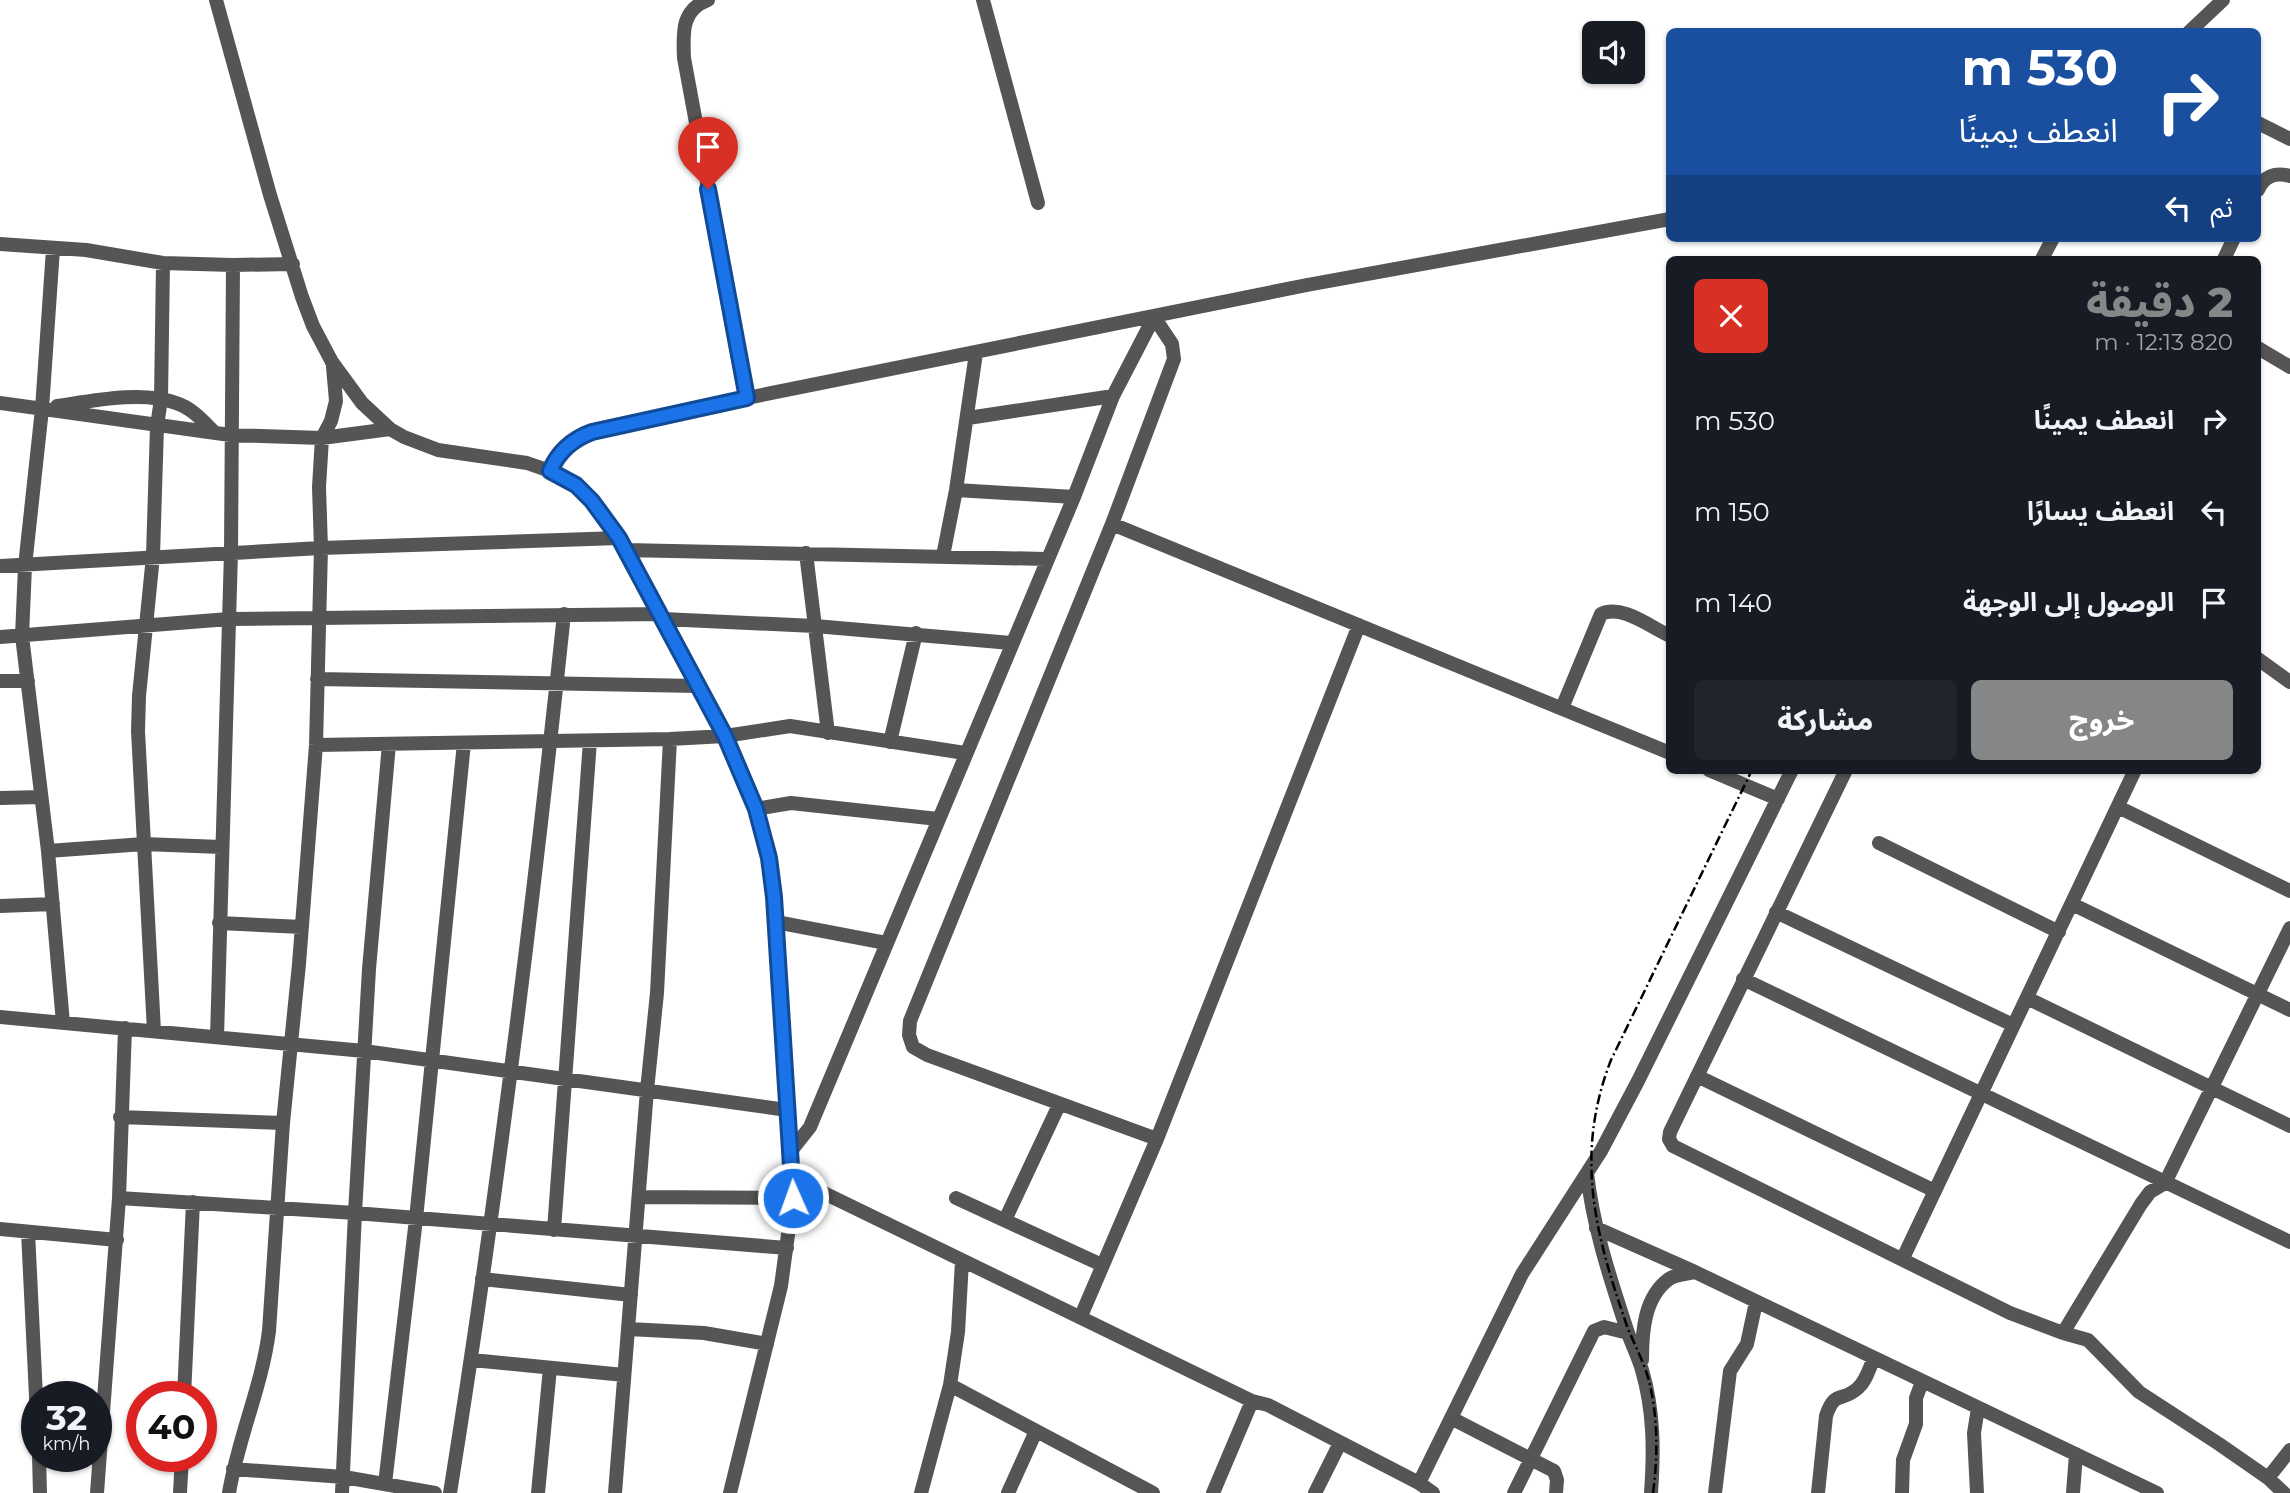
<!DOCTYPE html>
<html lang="ar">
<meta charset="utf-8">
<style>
body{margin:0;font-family:Montserrat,"Noto Sans Arabic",sans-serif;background:#20242c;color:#f1f3f6;direction:rtl;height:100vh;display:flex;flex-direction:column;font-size:26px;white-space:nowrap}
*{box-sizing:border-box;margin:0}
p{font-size:23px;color:#9ea1a6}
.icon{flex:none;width:38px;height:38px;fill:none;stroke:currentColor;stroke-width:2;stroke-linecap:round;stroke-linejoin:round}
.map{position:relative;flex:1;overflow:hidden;direction:ltr}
.sheet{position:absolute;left:1666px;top:256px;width:595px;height:518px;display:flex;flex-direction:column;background:#171b24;border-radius:10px;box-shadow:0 2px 5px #0004;direction:rtl}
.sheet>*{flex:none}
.guide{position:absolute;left:1666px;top:28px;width:595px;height:214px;border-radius:10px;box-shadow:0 2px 5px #0004;direction:rtl;background:#1a4fa0;color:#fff;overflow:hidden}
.controls{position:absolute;left:1582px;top:21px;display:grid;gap:14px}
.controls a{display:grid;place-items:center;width:63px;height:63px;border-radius:10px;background:#171b24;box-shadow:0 2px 5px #0004;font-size:35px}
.speed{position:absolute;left:21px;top:1381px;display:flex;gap:14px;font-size:35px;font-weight:700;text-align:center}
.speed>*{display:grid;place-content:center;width:91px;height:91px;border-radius:50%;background:#171b24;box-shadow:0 2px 5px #0004;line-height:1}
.speed small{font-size:18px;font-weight:400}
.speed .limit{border:10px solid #d22;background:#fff;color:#111}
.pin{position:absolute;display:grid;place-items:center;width:60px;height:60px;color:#fff;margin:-72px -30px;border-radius:50% 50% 50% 0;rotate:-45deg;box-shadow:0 0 7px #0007}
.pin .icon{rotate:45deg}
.me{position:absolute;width:77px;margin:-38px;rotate:358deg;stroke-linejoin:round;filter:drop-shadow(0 0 5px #0008)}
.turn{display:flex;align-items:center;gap:24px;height:147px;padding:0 28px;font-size:32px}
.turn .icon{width:91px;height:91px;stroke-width:2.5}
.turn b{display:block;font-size:49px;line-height:60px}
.then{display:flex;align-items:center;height:66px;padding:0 28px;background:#0003;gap:14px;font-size:26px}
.round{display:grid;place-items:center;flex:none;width:74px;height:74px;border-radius:10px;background:#20242c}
.summary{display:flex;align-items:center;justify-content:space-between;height:119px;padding:0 28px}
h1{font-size:42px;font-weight:800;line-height:52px;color:#858687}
.cta{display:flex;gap:14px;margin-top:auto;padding:14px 28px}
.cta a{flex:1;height:80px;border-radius:10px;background:#858687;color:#fff;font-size:28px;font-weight:800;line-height:80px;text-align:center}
.cta a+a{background:#20242c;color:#f1f3f6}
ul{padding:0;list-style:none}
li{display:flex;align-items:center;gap:21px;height:91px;padding:0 28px}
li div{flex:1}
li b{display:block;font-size:26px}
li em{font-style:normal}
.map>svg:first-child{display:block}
</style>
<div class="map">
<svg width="2290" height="1493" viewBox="0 0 2290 1493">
<rect width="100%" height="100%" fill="#fff"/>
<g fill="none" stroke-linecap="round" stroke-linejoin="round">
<path stroke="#555" stroke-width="14" d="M216 0 270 195 302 297 313 326 332 362 362 403 390 429 404 437 438 450 527 463 550 471 576 485 592 501 626 550 725 736 756 809 769 858 774 897 793 1198 781 1286 730 1493
M708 0C681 10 683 33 684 58L747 398
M983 0 1038 203
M2189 32 2223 0
M2258 123 2290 139
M2258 190C2264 176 2275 172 2290 176
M0 244 86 250 163 263 233 265 293 264
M53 249 42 409 25 566 22 636 48 851 63 1023
M2042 259 2053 238
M2224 259 2234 238
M2258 348 2290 367
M0 403 230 435 322 438 390 429
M57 406C91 401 143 390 176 403 192 408 203 421 215 433
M968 418 1113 396
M550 471C558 451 573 439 592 432L747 398 1307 285 1670 219
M956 490 1074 497
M1112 524 1670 753
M626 550 1046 559
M806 553 828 733
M943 556 956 490 976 353
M0 566 321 548 619 538
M663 619 815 626 1011 643
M0 637 229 619 660 614
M2258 659 2290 682
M317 679 698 686
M0 681H28
M1562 708 1601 614C1622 604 1650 627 1670 636
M890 742 916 633
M316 745 670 739 725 736 790 726 965 753
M1709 770 1778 799
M1846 770 1670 1132 1669 1139 1673 1146 2010 1313 2063 1333 2088 1340 2139 1392 2219 1444 2268 1478 2284 1493
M0 798 41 797
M2118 807 2290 891
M756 809 791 803 938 819
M1879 843 2059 932
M48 851 144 844 221 847
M2072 904 2290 1010
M0 906 53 904
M1776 912 2013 1025
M776 922 886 943
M219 923 302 927
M1743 979 2290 1242
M2027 998 2290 1126
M0 1017 364 1051 787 1110
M154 1031 138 731 139 696 153 556 157 426 161 399 163 263
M217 1037 231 552 233 265
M1697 1076 1935 1191
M120 1117 283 1123
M791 1151 810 1127 1074 497 1113 396 1154 317 1172 344 1174 359 1112 524 910 1021 909 1035 913 1047 927 1055 1157 1139
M1587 1173C1593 1227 1610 1278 1627 1330 1631 1343 1638 1356 1642 1370 1654 1411 1654 1451 1651 1493
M793 1178 1252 1401 1268 1405 1419 1483 1522 1274 1601 1151 1638 1081 1792 770
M640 1197 793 1198
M119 1198 355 1213 787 1248
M956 1198 1102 1265
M1005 1220 1059 1105
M1596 1228 1695 1272 2157 1493
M0 1229 117 1240
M554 1230 590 741
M28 1232 37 1417
M1903 1258 2135 770
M482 1279 631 1295
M1081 1316 1157 1139 1359 625
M629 1329 704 1333 767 1344
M2063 1333 2141 1204 2150 1192 2165 1183 2290 928
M472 1360 624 1375
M1642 1360C1642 1332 1644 1297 1669 1279 1676 1274 1687 1274 1695 1272
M950 1385 1153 1493
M184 1396 193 1202
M1451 1418 1554 1471 1557 1480 1556 1493
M39 1456 40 1493
M233 1469 344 1477 435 1493
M2268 1478 2290 1450
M1419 1483 1433 1493
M385 1484 416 1219 464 743
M97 1493 119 1198 125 1028
M180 1493 182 1456
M229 1493C238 1438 262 1386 269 1331L283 1123 299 964 316 745 321 548 319 487 322 438 331 421 336 401 333 367
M342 1493 355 1213 369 969 389 744
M450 1493C497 1201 533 908 564 614
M538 1493 550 1368
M615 1493 647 1090 657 993 670 739
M921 1493 950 1385 958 1332 962 1261
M1008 1493 1036 1431
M1213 1493 1252 1401
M1315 1493 1340 1443
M1514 1493 1594 1331 1604 1327 1628 1333
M1715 1493 1730 1371 1747 1344 1756 1302
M1818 1493 1826 1416C1835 1389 1842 1403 1858 1388 1866 1381 1869 1369 1874 1358
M1902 1493 1903 1460 1916 1424V1398L1922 1382
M1977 1493 1974 1433 1978 1408
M2073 1493 2076 1454"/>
<path stroke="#000" stroke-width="2.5" stroke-dasharray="10 3.5 2 3.5" stroke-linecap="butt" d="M1653 1493C1658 1456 1658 1417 1649 1381 1644 1362 1634 1344 1627 1326 1595 1234 1574 1155 1611 1060L1752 770"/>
</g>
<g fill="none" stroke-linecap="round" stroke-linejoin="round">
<g stroke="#114b97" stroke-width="18">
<path id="route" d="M708 189 747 398 592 432C573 439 558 452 550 471L576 485 592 501 619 538 725 736 756 809 769 858 774 897 793 1198"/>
</g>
<use href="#route" stroke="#1a73e8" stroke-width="12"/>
</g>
</svg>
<div class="controls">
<a><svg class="icon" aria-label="sound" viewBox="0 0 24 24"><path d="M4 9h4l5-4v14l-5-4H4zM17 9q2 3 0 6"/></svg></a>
</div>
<div class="speed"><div>32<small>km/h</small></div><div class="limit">40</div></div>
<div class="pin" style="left:708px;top:189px;background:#d93025"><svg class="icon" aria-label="arrive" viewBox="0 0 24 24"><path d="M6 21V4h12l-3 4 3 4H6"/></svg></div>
<svg class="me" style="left:793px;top:1198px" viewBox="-20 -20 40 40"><circle r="17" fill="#1a73e8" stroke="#fff" stroke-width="3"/><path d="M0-11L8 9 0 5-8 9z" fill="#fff"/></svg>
<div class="guide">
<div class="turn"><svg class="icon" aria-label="right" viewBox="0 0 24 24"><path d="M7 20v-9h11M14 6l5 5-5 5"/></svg><div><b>530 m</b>انعطف يمينًا</div></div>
<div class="then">ثم<svg class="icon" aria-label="left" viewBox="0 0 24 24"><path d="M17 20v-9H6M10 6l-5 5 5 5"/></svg></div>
</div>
<section class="sheet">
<div class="summary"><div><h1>2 دقيقة</h1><p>820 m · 12:13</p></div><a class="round" style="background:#d93025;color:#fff"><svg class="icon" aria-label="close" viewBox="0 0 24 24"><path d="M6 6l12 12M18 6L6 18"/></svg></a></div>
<ul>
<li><svg class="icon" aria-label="right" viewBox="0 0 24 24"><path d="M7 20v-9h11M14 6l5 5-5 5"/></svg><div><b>انعطف يمينًا</b></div><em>530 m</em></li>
<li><svg class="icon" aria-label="left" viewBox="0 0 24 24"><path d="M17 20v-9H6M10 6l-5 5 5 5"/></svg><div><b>انعطف يسارًا</b></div><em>150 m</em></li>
<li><svg class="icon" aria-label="arrive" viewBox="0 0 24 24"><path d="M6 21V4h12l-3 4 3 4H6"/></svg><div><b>الوصول إلى الوجهة</b></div><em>140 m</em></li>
</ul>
<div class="cta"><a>خروج</a><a>مشاركة</a></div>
</section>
</div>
